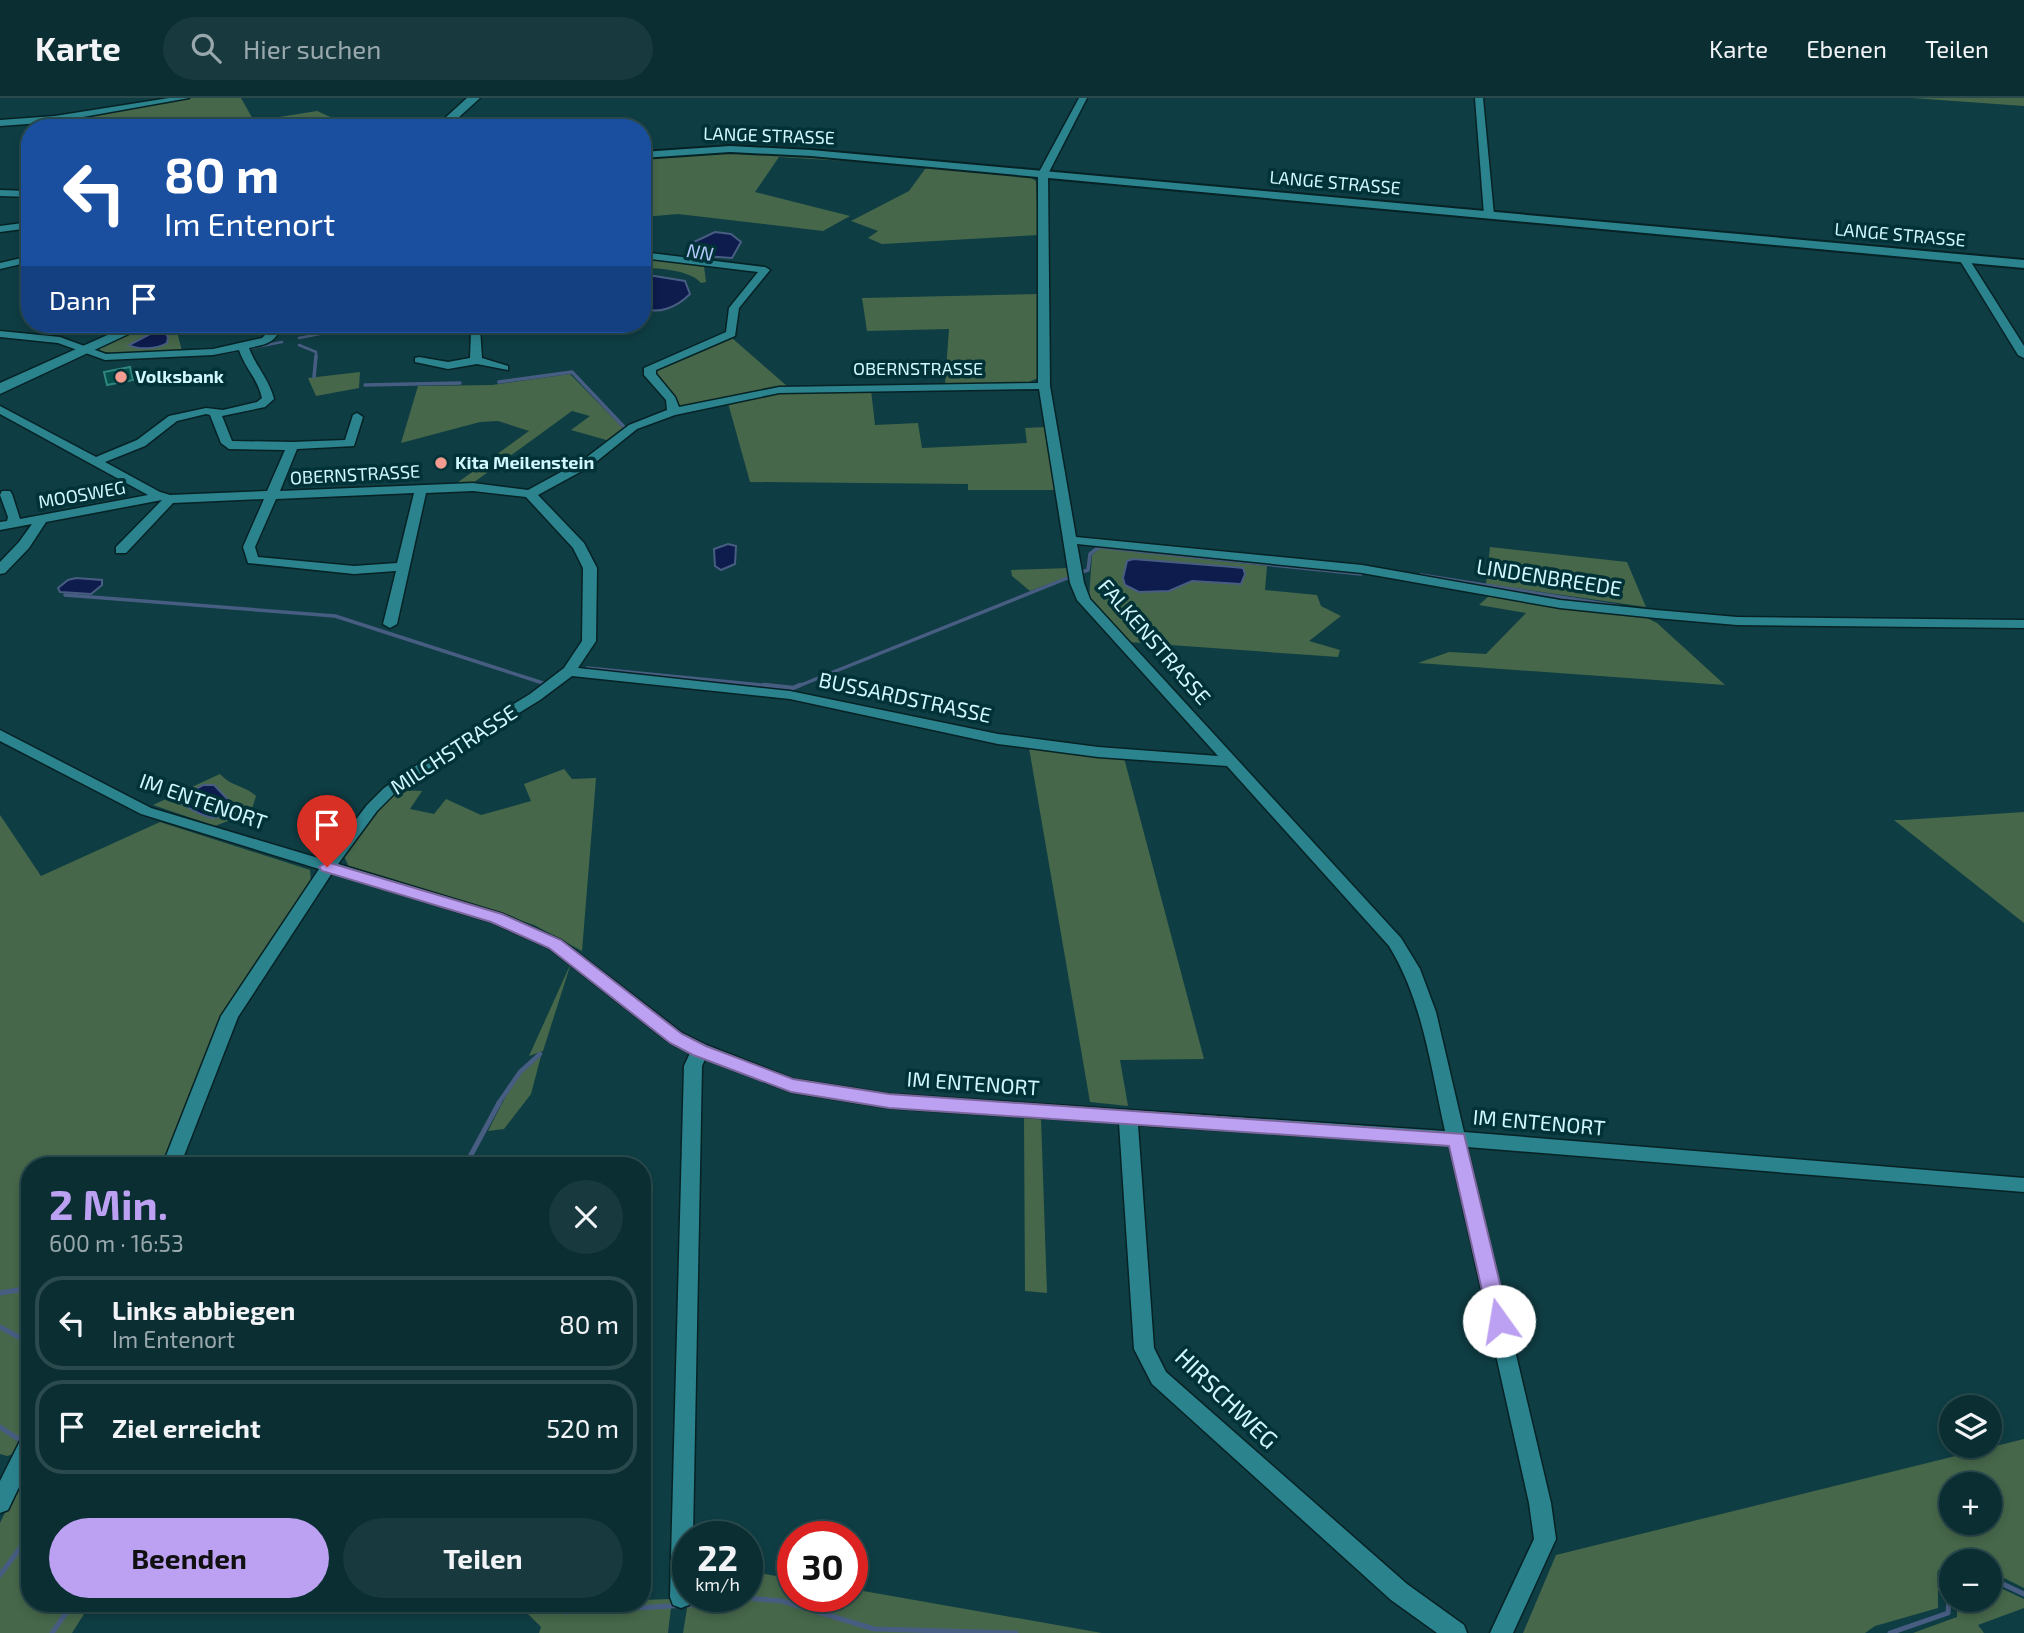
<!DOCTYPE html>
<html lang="de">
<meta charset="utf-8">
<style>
body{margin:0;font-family:"Exo 2",sans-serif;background:#183a3e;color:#f1f3f6;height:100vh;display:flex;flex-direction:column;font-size:26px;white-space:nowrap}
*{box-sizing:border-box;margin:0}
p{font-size:23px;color:#99a8ac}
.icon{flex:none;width:38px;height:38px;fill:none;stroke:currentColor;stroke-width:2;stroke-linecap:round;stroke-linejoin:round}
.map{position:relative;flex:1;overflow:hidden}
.side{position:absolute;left:21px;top:1059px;width:630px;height:455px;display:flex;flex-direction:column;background:#0a2e32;border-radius:28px;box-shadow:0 4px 10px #0003,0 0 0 2px #2a4a4d}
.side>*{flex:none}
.hud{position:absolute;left:21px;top:21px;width:630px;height:214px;border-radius:28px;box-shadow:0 4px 10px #0003,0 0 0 2px #2a4a4d;background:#1a4fa0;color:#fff;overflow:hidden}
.controls{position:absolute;left:1939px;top:1297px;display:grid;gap:14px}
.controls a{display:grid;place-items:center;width:63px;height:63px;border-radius:50%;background:#0a2e32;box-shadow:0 4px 10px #0003,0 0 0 2px #2a4a4d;font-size:35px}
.speed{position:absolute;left:672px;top:1423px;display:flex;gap:14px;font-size:35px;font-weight:700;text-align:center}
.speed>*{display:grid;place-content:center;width:91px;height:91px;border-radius:50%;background:#0a2e32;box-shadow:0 4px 10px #0003,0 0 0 2px #2a4a4d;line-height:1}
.speed small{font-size:18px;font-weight:400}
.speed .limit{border:10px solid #d22;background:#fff;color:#111}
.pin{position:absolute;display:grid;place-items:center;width:60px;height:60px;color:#fff;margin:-72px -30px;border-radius:50% 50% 50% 0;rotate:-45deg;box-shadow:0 0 7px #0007}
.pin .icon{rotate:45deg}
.me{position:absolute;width:77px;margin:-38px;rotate:347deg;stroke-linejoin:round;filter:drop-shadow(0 0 5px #0008)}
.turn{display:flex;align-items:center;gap:24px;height:147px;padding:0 28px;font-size:32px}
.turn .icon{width:91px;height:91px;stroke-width:2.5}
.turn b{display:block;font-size:49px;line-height:60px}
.then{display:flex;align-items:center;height:66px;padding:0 28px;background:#0003;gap:14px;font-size:26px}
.round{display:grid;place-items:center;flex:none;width:74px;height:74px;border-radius:37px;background:#183a3e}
.summary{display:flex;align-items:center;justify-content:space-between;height:119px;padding:0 28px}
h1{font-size:42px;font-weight:700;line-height:52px;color:#bca0f2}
.action{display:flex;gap:14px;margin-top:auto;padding:14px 28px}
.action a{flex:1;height:80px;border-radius:42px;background:#bca0f2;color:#111;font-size:28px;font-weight:700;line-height:80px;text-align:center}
.action a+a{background:#183a3e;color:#f1f3f6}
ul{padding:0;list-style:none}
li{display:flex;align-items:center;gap:21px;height:94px;margin:0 14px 10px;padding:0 14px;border:4px solid #2a4a4d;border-radius:28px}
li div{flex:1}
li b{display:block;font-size:26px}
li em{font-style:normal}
header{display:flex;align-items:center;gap:42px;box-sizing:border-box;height:98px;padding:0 35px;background:#0a2e32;border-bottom:2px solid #2a4a4d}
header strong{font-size:33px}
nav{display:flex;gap:38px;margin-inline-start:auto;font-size:24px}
.search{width:490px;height:63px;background:#183a3e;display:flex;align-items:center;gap:18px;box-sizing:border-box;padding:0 24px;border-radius:38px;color:#99a8ac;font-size:26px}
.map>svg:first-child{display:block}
</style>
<header>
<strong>Karte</strong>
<div class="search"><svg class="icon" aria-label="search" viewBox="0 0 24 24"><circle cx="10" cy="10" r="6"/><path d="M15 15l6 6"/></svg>Hier suchen</div>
<nav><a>Karte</a><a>Ebenen</a><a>Teilen</a></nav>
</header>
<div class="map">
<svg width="2024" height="1535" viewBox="0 0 2024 1535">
<rect width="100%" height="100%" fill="#0e3d43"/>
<path fill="#46674a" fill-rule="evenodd" d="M191 0H241L254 23 317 13 355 30H60L58 22Z
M1912 0H2024V8Z
M758 53 917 68 916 70 913 67 779 59 755 94 850 118 823 133 678 116 643 119 642 126V60Z
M931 69 1028 78 1036 83 1038 137 882 146 868 140 878 133 851 123 909 93 925 71Z
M642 161 704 168 706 184 701 185C690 172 659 170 642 170Z
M1039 196 1040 279 1029 284 945 286 949 231 867 233 862 200Z
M150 226H175L182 253 119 256 98 253 104 247Z
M732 240 787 288 747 294 688 309 680 307 653 275 654 271 662 265Z
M360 274 359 290 316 298 308 280Z
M570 276 625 332 610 343 571 332 590 318 572 313 473 385H457L529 333 498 323 480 324 401 345 418 288 492 287Z
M871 292 875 327 918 325 922 350 1027 345 1025 330 1046 329 1057 392H968V386L750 384 728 305 783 294Z
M1490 449 1627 464 1646 509 1486 486Z
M1100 450 1267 468 1265 492 1317 497 1321 508 1341 518 1309 543 1340 552 1338 559 1128 544 1089 500 1092 457Z
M1070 470V478L1030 493 1012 478 1011 472Z
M1490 497 1645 519 1657 525 1725 587 1418 565 1449 554 1486 556 1526 515 1479 507Z
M1029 650 1124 660 1204 961 1120 962 1128 1008 1090 1004Z
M564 671 572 681 596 680 582 853 534 827 349 769 344 758 383 706 399 692 422 693 410 711 434 716 446 701 481 717 531 703 524 686Z
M220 676C232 689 244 687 256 698L251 714 215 728 153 707Z
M2024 714V825L1894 722H1903Z
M0 717 41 778 160 724 310 772 311 784 222 921 165 1067 30 1068V1326L14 1356 7 1358 0 1356Z
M571 865 543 953 529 958Z
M541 958 531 996 504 1031 488 1033C498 1014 520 964 541 958Z
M1024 1020H1041L1047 1195 1025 1193Z
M2024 1341V1490L1990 1473V1463H1951V1469L1938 1472 1937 1478 1945 1485 1938 1493V1510L1875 1528 1865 1535H1523L1556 1457ZM1951 1386H1990V1424H1951Z
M30 1362V1505H91L72 1535H0V1425Z
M747 1473 793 1481V1498H852V1491L1102 1535H683L689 1498H747Z
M1990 1485 2024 1501V1510L1978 1527 1984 1535H1913L1957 1519V1502H1990Z
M672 1501 668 1535H539L541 1529 517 1505H642V1502Z"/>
<path fill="#0d1b4d" stroke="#485d82" stroke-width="2" d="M715 134 731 136 741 144 732 160 691 157 694 144Z
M642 176 685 183 690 196C677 209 659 217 642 210Z
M152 235H165L168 239 167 245C157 251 138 252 129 247Z
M728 446 736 448 735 466 721 472 715 468 714 451Z
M1133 461 1233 469 1243 470 1245 476 1241 486 1192 483 1169 493 1139 494 1125 487 1123 480 1127 463Z
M76 480 102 482V487L91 496 60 494 58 490 68 482Z
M203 687H214L235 709C217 730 197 715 179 704L183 698Z"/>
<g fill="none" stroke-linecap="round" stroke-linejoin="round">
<path stroke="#485d82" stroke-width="2.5" d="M299 240 372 226
M299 247 316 254V260
M251 250 282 244
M219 256 236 253"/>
<path stroke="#485d82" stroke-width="3.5" d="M314 279 316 258
M499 284 572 274 626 331
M365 287 460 285
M1082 474 1088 472 1090 456 1099 449 1361 476
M1421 477 1618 508
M65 497 335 518 546 586
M587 570 782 589
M796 589 1070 479"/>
<path stroke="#485d82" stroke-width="4.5" d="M764 587 793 590 800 587
M498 1006 520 974 540 956"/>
<path stroke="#485d82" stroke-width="5" d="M465 1068 499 1005
M0 1195 30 1190
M0 1229 30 1245
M0 1329 23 1344
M0 1477 30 1437
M1990 1480 2024 1496
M537 1505 565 1514 706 1506 735 1499 782 1503 874 1531 1016 1535
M52 1535 73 1505
M1890 1535 1948 1515 1951 1476"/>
</g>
<path fill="#07514c" stroke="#2e867e" stroke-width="2" d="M130 269 133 282 107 287 104 274Z"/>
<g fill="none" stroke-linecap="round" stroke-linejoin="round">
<g stroke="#062225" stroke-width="3">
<path id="minor" d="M169 0H189L55 24 0 28V22L55 18Z
M1079 0H1087L1048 76 1050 288 1076 439 1362 467 1560 502 1656 512 1737 519 2024 522V530L1737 527 1656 520 1560 510 1362 475 1077 446 1084 485 1090 501 1401 840 1420 871 1436 914 1464 1034 2024 1080V1094L1467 1049 1551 1405 1556 1441 1513 1535H1490L1534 1441 1529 1405 1449 1047 1138 1027 1154 1250 1166 1274 1407 1486 1464 1527 1467 1535H1437L1391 1502 1152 1286 1134 1251 1119 1025 889 1010 791 994 705 961 702 968 693 1438H688V1498L692 1499 689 1507 681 1510 673 1507 670 1499 684 968 690 955 670 945 549 850 491 824 332 775 238 919 180 1068H162L221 918 319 771 141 716 0 643V632L151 710 325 762 367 707 384 690 434 655 530 596 564 570 582 543 583 470 573 450 526 399 473 393 426 395 397 526 390 530 383 526 396 473 354 476 248 465 243 449 264 401 173 405 126 455H116V449L162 402 46 424 29 450 5 475 0 476V464L19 444 32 426 0 432V424L7 423 8 419 0 397 2 393H10L12 396 20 421 148 397 0 316V308L96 359 137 342 169 318 206 310 223 312 257 304 262 300C257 279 246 272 239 252L213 257 105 262 58 245 0 239V233L60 239 106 256 213 251 262 240 266 236 262 226H272L277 237C270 247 261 247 249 250 256 269 269 281 274 301L265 309 222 318 232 343 292 344 345 342 353 317 357 315 363 319 354 348 297 351 280 393 473 385 528 392 583 362 629 327 667 312 666 302 644 277V270L726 234 729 210 758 174 642 160V154L765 169 770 172 739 210 735 238 656 272V276L675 299 679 309 779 289 1038 285V76ZM1039 291 1070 485 1077 502 1218 658 1098 649 998 636 790 593 578 570 596 543 597 470 584 445 538 397 591 368 637 331 675 317 779 295ZM206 316 210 317 221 345 229 351 285 352 267 393 170 397 160 394 105 364 145 348 177 323ZM414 395 397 465 354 468 258 459 255 449 276 401ZM572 578 790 601 998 646 1098 659 1227 668 1389 848C1423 903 1431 971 1445 1033L889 996 793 981 706 947 682 935 561 842 503 816 338 766 377 713 394 696 444 661 540 602Z
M1475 0H1483L1494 117 1489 120 1484 117Z
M0 92 30 93V99L0 98Z
M30 124V130L0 134V128Z
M30 158V164L0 171V165Z
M1964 158 1969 161 2024 248V260L2018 257 1959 161Z
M445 226H463L480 230 482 260 508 268V272L477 266 448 271 415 264V260L419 259 448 264 470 260 471 234 446 228Z
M30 1335V1366L8 1412 0 1415V1383L23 1337Z"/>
</g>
<g stroke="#062225" stroke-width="4">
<path id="tertiary" d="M730 48 811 52 2024 162V170L811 58 730 54 642 60V54Z"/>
</g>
<g stroke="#062225" stroke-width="3">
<path id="secondary" d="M467 0H480L447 30H434Z
M132 226H150L0 296V285Z"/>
</g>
<use href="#minor" fill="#2b838e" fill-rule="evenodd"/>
<use href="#tertiary" fill="#2b838e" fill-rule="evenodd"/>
<use href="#secondary" fill="#2b838e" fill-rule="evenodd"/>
</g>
<path fill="#bca0f2" stroke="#7a689d" stroke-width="2" d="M327 764 502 816 561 842 682 936 706 948 793 981 889 996 1464 1036 1509 1223 1506 1229 1499 1232 1492 1229 1489 1223 1449 1048 889 1010 791 994 693 957 670 945 549 850 491 824 322 773 319 769Z"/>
<g fill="#f59c91" stroke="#013238" stroke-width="2.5">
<circle cx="121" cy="279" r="7"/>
<circle cx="441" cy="365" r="7"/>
</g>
<g text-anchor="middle" stroke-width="7" stroke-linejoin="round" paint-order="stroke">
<g font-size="18" fill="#d0f7fd" stroke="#013238">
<text transform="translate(769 38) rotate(2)" y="6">LANGE STRASSE</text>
<text transform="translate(1335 85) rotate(5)" y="6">LANGE STRASSE</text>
<text transform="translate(1900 137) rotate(5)" y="6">LANGE STRASSE</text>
<text x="918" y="277">OBERNSTRASSE</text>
<text transform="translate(355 377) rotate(-3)" y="6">OBERNSTRASSE</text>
<text transform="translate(82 397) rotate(-10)" y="6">MOOSWEG</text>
</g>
<g font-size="18" font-weight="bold" fill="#d0f7fd" stroke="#013238" text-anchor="start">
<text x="135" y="285">Volksbank</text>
<text x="455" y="371">Kita Meilenstein</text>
</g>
<g font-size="19" font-style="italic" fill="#b3c8fa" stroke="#013238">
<text transform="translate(700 154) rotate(9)" y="7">NN</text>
</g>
<g font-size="21" fill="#d0f7fd" stroke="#013238">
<text transform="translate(1549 480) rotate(9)" y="7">LINDENBREEDE</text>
<text transform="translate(1154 544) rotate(49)" y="7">FALKENSTRASSE</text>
<text transform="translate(905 600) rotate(12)" y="7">BUSSARDSTRASSE</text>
<text transform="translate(454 652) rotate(-33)" y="7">MILCHSTRASSE</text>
<text transform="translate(203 704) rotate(19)" y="7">IM ENTENORT</text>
<text transform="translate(973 986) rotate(4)" y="7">IM ENTENORT</text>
<text transform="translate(1539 1025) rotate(5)" y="7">IM ENTENORT</text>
</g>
<g font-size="24" fill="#d0f7fd" stroke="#013238">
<text transform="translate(1226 1301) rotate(44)" y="8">HIRSCHWEG</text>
</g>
</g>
</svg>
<div class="controls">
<a><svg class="icon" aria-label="layers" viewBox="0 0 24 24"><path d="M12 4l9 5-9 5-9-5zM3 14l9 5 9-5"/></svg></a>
<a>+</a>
<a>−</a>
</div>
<div class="speed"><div>22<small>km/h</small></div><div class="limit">30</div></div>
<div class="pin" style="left:327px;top:769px;background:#d93025"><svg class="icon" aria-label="arrive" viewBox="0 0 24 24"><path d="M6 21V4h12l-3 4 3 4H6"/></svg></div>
<svg class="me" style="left:1499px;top:1223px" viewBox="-20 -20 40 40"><circle r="19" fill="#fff"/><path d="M0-13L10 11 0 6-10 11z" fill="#bca0f2"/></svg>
<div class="hud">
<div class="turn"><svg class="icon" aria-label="left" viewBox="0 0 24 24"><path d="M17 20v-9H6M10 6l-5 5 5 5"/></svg><div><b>80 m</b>Im Entenort</div></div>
<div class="then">Dann<svg class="icon" aria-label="arrive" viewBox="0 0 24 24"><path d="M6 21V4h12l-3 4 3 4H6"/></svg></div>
</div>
<section class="side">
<div class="summary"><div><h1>2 Min.</h1><p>600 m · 16:53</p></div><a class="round"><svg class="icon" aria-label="close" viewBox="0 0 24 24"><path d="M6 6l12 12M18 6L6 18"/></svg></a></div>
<ul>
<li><svg class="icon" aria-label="left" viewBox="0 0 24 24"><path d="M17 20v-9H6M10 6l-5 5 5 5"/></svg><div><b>Links abbiegen</b><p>Im Entenort</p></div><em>80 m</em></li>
<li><svg class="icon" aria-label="arrive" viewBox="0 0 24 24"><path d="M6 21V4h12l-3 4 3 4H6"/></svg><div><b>Ziel erreicht</b></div><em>520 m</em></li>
</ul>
<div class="action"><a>Beenden</a><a>Teilen</a></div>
</section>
</div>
